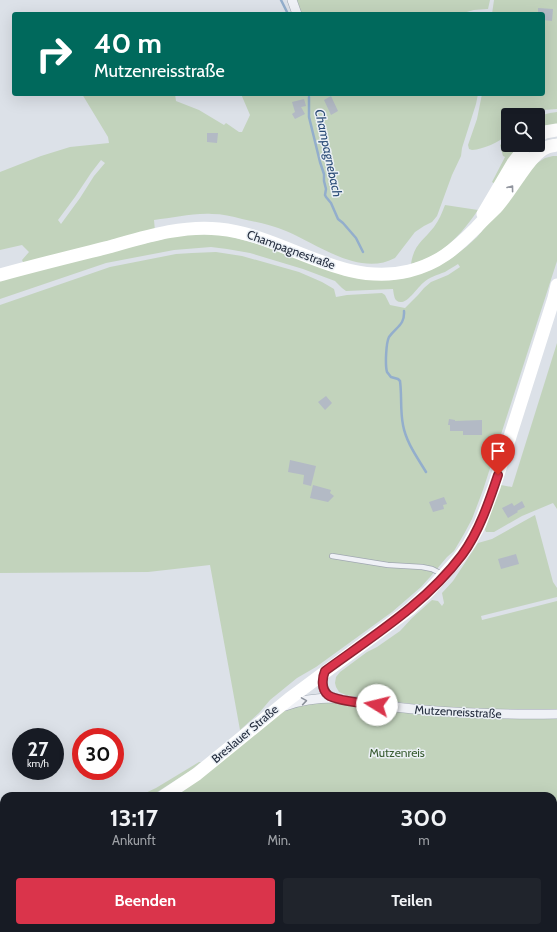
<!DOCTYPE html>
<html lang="de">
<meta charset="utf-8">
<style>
body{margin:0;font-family:Cabin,sans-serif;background:#20242c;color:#f1f3f6;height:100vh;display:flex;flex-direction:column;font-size:15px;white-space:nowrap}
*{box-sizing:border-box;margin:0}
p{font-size:13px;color:#9ea1a6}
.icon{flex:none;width:22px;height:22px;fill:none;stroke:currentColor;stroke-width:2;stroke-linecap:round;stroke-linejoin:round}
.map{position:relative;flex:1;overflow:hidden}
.details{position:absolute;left:0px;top:792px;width:557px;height:140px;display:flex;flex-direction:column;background:#171b24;border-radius:12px 12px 0 0;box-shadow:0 4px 16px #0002}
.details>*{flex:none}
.top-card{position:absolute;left:12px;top:12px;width:533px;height:84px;border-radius:4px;box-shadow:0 4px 16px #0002;background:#00695c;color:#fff;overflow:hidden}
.tools{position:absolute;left:501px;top:108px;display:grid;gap:8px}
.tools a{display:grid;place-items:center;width:44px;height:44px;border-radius:4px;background:#171b24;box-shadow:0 4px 16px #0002;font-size:20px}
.speed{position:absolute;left:12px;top:728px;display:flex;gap:8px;font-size:20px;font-weight:700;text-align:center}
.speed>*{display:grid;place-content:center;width:52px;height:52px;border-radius:50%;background:#171b24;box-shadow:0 4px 16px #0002;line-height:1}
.speed small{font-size:10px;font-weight:400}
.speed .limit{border:6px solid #d22;background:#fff;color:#111}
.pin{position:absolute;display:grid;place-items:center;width:34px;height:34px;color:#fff;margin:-41px -17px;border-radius:50% 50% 50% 0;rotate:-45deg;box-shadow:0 0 4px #0007}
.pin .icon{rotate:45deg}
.me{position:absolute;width:44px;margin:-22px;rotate:279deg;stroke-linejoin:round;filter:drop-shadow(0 0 3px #0008)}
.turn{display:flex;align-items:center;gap:14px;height:84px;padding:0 16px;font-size:18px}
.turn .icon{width:52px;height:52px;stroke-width:2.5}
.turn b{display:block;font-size:28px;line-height:34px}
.eta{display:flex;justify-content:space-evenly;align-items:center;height:68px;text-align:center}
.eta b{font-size:24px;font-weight:700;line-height:28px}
.primary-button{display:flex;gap:8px;margin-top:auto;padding:8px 16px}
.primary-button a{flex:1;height:46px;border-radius:4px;background:#da344b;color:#fff;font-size:16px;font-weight:700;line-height:46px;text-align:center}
.primary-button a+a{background:#20242c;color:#f1f3f6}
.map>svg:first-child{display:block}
</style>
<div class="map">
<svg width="557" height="932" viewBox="0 0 557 932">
<rect width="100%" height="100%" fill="#dce1e8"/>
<path fill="#c2d3bc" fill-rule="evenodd" d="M294 0H490L488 9H487L474 10 459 14H300Z
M494 0H557V109L543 110 531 115H508V134C498 143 484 149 472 150L469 149 468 145 477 119 482 94H543V14H492Z
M82 94H175L176 101 199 110 224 125 226 123 239 132H242L250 115 241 94H478L476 104 462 148 461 156 452 175 437 216 432 222 424 226 415 232 395 258C360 277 317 244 286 231 272 225 256 222 242 219 232 216 222 214 212 214 192 213 173 218 154 220L155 231 24 264 22 260 29 252 22 245 0 250V172L41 156 70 147 109 143 108 137ZM101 160 105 163 94 176 80 198 61 224 58 220 75 197 91 173Z
M557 112V125L538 130V116L550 113Z
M508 139V145H520L495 184 492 182 505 157 503 156 500 145Z
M553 156H557V261L483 490 472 519 464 534 454 551 447 557 431 576 421 587 392 612 316 667 297 678 270 700 259 713 240 730 210 565 148 572 0 573V305L110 267 176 254 192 253 216 252 242 256 299 272 322 282 334 289 336 297 347 295 382 293 385 295 390 305 405 308 418 295 424 288 431 282 448 275 460 267 458 264C454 267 449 269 445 272 437 275 429 277 423 283 418 287 409 301 402 302 394 303 394 295 393 289L346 291 342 288 335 281 303 269 250 253 227 249 211 247 174 250 106 263 0 299V278L184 234H221L391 280 410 277 450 259 466 247 477 237 487 225 534 165 545 158Z
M445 205 478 210C467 226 455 241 439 252 433 256 425 259 419 262H417L411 264C414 244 423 241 434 227 439 220 442 213 445 205Z
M557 343V509L553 503 522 516 494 532H486L484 528 501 485 512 487Z
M535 515 553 582 557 588V597L481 616 482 620 557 601V709H482L437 707 356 697 346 695 339 692 336 687 335 683 336 677 340 672 367 652 377 647 400 631 412 618 432 600 438 601 442 606 444 603 442 593 453 581 478 543 492 539Z
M336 702 557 718V932H289L288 928H553V796H170L280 713C301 703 313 703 336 702Z
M199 762H201L190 771 151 796H139L156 788Z"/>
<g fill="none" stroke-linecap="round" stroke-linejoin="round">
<path stroke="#93aecc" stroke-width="2.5" d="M281 0 288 14
M309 97V117L320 162 324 174V181L326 189 325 195 326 197 331 203 338 219 343 223 356 238 363 252
M404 311C405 325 396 327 389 337 386 343 385 365 387 372 388 373 390 376 391 377L398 379 400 381C402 396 400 410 403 425 406 442 417 457 426 472"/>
</g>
<path fill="#b3bac5" d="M538 8 553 9 552 21 543 20V14H538Z
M331 96 338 111 331 115 324 100Z
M304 99 306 106 301 107 305 114 295 119 292 114 295 112 292 102Z
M207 133H218L217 143 207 142Z
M326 396 332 403 325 410 318 402Z
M449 419 455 420V421L482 420V435H463V431H450V425H448Z
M290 460 316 466 311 486 303 484 304 475 288 472Z
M313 485 331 490 330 493 334 496 328 502 310 498Z
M444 497 447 504 443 505 444 509 433 512 429 502Z
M522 501 525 507 517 511 518 512 508 518 502 508 512 503 514 506Z
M516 554 519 564 501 569 498 559Z"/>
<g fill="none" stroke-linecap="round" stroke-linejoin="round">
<g stroke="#a1a8b2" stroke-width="6">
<path id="service" d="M332 556 388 565 422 567 432 569 442 574"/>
</g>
<g stroke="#a1a8b2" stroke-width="10">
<path id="minor" d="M292 0 297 14
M325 671C322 678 321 688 327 694 333 700 351 701 359 702 425 713 491 715 557 714
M285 706C301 700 317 698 334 698
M167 928 170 932
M87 932 116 928"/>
</g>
<use href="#service" stroke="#eff1f6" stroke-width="4.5"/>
<use href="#minor" stroke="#eff1f6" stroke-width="9"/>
<path stroke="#fff" stroke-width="13" d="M538 136 545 132 557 130
M483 214 513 163 527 145
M0 275C36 265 73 256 109 247 145 237 182 225 219 229 284 235 341 288 409 271 438 264 455 249 476 228 482 221 489 215 496 208 504 199 511 188 518 178 525 168 532 157 542 150 547 146 552 146 557 145
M164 796 197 774 289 699 410 609 430 590 459 558 469 544 480 524 494 487 554 298 557 285
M0 879 4 876"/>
</g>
<defs><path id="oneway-chevron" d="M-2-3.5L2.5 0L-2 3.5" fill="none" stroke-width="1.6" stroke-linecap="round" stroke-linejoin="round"/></defs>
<use stroke="#92969f" href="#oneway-chevron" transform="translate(511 188) rotate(-53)"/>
<use stroke="#8a909a" href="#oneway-chevron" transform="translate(304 701) rotate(-9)"/>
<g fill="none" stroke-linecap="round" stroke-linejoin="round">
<g stroke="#8e2231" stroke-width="10">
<path id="route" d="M377 705C367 704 334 700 328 695 321 689 322 678 325 671 373 636 426 603 462 555 479 532 489 502 498 475"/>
</g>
<use href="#route" stroke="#da344b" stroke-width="7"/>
</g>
<g text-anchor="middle" stroke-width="3" stroke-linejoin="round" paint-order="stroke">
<g font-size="12" fill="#252e3f" stroke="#ebf0f5">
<text transform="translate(291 250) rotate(20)" y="4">Champagnestraße</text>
<text transform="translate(458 712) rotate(3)" y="4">Mutzenreisstraße</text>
<text transform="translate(245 734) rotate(-40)" y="4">Breslauer Straße</text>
</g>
<g font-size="12" fill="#385c31" stroke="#ebf0f5">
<text x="397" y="757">Mutzenreis</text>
</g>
<g font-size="13" font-style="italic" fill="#2b4c77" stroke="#ebf0f5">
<text transform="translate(329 153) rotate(78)" y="5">Champagnebach</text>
</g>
</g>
</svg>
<div class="tools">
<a><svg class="icon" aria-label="search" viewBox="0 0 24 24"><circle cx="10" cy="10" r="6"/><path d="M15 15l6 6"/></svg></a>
</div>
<div class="speed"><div>27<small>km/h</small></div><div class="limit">30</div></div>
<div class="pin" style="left:498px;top:475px;background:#d93025"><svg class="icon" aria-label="arrive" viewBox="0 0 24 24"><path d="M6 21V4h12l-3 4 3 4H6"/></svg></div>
<svg class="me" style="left:377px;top:705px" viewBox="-20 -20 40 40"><circle r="19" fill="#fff"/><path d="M0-13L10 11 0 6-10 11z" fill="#da344b"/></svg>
<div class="top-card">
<div class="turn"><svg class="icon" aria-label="right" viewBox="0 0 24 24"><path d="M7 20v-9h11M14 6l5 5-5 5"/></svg><div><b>40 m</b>Mutzenreisstraße</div></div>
</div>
<section class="details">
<div class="eta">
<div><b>13:17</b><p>Ankunft</p></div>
<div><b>1</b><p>Min.</p></div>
<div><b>300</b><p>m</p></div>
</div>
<div class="primary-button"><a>Beenden</a><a>Teilen</a></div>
</section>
</div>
